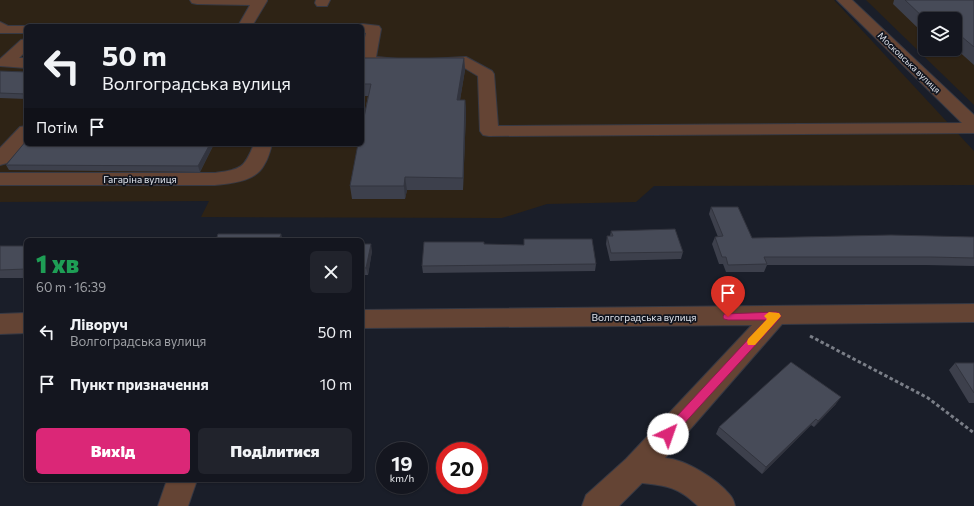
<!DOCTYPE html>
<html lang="uk">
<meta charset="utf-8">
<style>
body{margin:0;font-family:Commissioner,sans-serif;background:#21232c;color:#f1f3f6;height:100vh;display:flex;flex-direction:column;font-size:15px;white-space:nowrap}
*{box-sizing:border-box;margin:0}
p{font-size:13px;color:#9d9fa4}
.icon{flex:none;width:22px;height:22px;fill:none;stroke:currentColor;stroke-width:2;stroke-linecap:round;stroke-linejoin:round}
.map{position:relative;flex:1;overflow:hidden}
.panel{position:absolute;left:24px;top:238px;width:340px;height:244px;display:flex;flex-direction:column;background:#14161f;border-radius:6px;box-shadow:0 1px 3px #0004,0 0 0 1px #33353d}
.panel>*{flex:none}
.top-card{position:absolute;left:24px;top:24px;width:340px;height:122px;border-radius:6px;box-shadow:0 1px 3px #0004,0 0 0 1px #33353d;background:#14161f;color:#f1f3f6;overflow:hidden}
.tools{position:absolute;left:918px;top:12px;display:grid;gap:8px}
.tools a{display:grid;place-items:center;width:44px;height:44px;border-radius:6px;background:#14161f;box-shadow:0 1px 3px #0004,0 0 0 1px #33353d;font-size:20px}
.speed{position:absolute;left:376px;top:442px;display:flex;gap:8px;font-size:20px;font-weight:700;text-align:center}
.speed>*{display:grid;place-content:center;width:52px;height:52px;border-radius:50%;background:#14161f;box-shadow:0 1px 3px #0004,0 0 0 1px #33353d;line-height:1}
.speed small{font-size:10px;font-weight:400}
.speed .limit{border:6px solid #d22;background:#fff;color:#111}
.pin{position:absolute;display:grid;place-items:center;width:34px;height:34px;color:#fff;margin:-41px -17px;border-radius:50% 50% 50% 0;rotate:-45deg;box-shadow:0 0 4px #0007}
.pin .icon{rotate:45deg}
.me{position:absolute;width:44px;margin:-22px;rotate:42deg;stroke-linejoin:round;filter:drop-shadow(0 0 3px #0008)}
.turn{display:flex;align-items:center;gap:14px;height:84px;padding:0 12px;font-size:18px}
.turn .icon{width:52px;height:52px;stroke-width:2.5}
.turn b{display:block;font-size:28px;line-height:34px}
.then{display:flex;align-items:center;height:38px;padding:0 12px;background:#0003;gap:8px;font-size:15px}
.round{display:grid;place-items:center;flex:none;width:42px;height:42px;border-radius:6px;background:#21232c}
.headline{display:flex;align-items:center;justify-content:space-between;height:68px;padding:0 12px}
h1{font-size:24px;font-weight:800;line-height:30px;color:#1e9e55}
.button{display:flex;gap:8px;margin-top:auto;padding:8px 12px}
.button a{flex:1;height:46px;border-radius:6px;background:#db2777;color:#fff;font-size:16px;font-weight:800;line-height:46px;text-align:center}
.button a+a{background:#21232c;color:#f1f3f6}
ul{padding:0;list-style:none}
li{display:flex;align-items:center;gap:12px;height:52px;padding:0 12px}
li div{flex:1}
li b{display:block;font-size:15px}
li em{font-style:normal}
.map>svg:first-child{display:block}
</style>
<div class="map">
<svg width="974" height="506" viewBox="0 0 974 506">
<rect width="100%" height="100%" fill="#1a1e29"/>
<path fill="#2e2315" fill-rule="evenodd" d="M0 0H834L974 151V185L654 186 636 202 547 204 502 218 201 217 209 201 0 202ZM26 26H362V144H26Z
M866 0H974V105ZM925 19H955V49H925Z"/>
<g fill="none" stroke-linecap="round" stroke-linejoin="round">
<g stroke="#363944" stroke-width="2">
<path id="minor" d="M190 0H267V1L252 26H238L250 5 197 4 192 3Z
M316 0H330L327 6H317L315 3Z
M837 0H852L974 115V133L489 136 483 135 480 131 478 76 463 67 429 65 426 62 429 59 466 57 492 71 494 74 498 126 962 123Z
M0 22 8 26H31H26V33H0Z
M362 24 379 26 381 29 376 57 398 59 401 62 398 65H362V50L366 33 362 32V26H356Z
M26 39V51L19 58H26V68L0 66V59L21 40Z
M26 126V142L7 163 0 165V148L20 127Z
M254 144H272C270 151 268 159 264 165 255 182 231 183 215 185H0V173H215C241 169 244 169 254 144Z
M974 304V322L782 324 665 458C685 459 717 479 730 495 733 498 734 502 735 506H698C678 487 668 486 642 483L619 506H582L586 495 626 459 752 325 362 328V310Z
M26 313V333L0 334V314Z
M167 480H197L188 506H158Z"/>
</g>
<path stroke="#7a7e87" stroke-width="3" stroke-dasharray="3.5 2.5" stroke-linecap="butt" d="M810 336 928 398 974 433"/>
<use href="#minor" fill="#644434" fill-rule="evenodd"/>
</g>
<path fill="#3d404c" d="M894 0H974V65L955 48V19H925V32H922L893 4Z
M362 58H464L465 70 460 100H465L466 112 463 190H407L405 199H352L350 186 368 96H362Z
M0 71 26 72V99L0 98Z
M214 144 200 172 9 170 6 165Z
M711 207 752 238 974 237V266L926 265H767L764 272H726L723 264H719L712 244 715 237H718L709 214Z
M611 231 683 252 681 259 610 261 606 244 607 236H610Z
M524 239 596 264 595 271 423 273 422 266 484 244 524 245Z
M362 244 372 251 368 275H362Z
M0 246H26V278H0Z
M955 363H974V403H969L949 370Z
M836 404 814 427 811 425 762 474 716 434 719 427Z"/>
<path fill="#32343e" d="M464 58 465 70 458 112 457 100Z
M465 100 466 112 463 190V178Z
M210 144H214L200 172 198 166Z
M405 177 407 190 405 199 404 186Z
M281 234 283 240H279Z
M371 244 372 251 368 275 366 268Z
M841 397 836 404 814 427 818 421Z
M816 419 811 425 762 474 766 467Z"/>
<path fill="#474b58" stroke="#32343e" d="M905 0H974V47L955 31V19H925Z
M362 58H464L457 100H465L463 178 405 177 404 186H350L358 144H362V127L371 84H362Z
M0 71 26 72V94L0 93Z
M26 141V144H210L198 166 6 165Z
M711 207H738L752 238 891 235 974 237V258L931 257H764L767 264 728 265 726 257H722L715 237 723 236Z
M675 229 683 252 611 253 607 236H613L611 231Z
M218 234H281L279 240H216Z
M524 239H592L596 264 422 266 424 242H484V244L524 245Z
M362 244H371L366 268H362Z
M0 246H26V269L0 270Z
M791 362 841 397 818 421 816 419 766 467 719 427Z
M955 363H974V393Z"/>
<path fill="#db2777" stroke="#8e194d" d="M776 312 779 313 781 316 779 319 672 437 668 439 664 437 662 434 664 430 766 320H728L724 319 723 317 724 314Z"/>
<path fill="#f59e0b" d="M769 312 779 313 781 316 755 345H748L747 342 748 339 767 319 764 316Z"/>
<g text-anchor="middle" stroke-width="3.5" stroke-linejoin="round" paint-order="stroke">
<g font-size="9" fill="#dfe2ea" stroke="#11151f">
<text transform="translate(909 63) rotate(44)" y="3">Московська вулиця</text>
</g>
<g font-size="10" fill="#dfe2ea" stroke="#11151f">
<text x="140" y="183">Гагаріна вулиця</text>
<text x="644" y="321">Волгоградська вулиця</text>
</g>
</g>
</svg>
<div class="tools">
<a><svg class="icon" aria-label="layers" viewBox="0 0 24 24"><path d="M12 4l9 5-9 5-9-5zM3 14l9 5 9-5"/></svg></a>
</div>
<div class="speed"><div>19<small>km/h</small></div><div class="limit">20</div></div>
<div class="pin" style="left:728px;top:317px;background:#d93025"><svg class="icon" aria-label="arrive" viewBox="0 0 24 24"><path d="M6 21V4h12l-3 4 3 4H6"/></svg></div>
<svg class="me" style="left:668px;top:434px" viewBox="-20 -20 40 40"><circle r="19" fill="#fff"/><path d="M0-13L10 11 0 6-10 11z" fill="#db2777"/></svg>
<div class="top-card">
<div class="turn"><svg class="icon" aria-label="left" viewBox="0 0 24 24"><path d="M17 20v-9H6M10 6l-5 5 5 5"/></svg><div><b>50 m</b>Волгоградська вулиця</div></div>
<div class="then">Потім<svg class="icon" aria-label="arrive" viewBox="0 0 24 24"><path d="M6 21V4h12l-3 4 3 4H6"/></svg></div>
</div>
<section class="panel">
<div class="headline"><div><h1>1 хв</h1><p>60 m · 16:39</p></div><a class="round"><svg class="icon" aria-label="close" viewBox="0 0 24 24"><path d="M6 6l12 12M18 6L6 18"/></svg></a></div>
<ul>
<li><svg class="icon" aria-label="left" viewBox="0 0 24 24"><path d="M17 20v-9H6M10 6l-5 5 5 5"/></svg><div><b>Ліворуч</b><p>Волгоградська вулиця</p></div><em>50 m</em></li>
<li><svg class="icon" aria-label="arrive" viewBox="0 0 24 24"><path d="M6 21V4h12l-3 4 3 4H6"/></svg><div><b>Пункт призначення</b></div><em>10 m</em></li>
</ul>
<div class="button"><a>Вихід</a><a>Поділитися</a></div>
</section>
</div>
